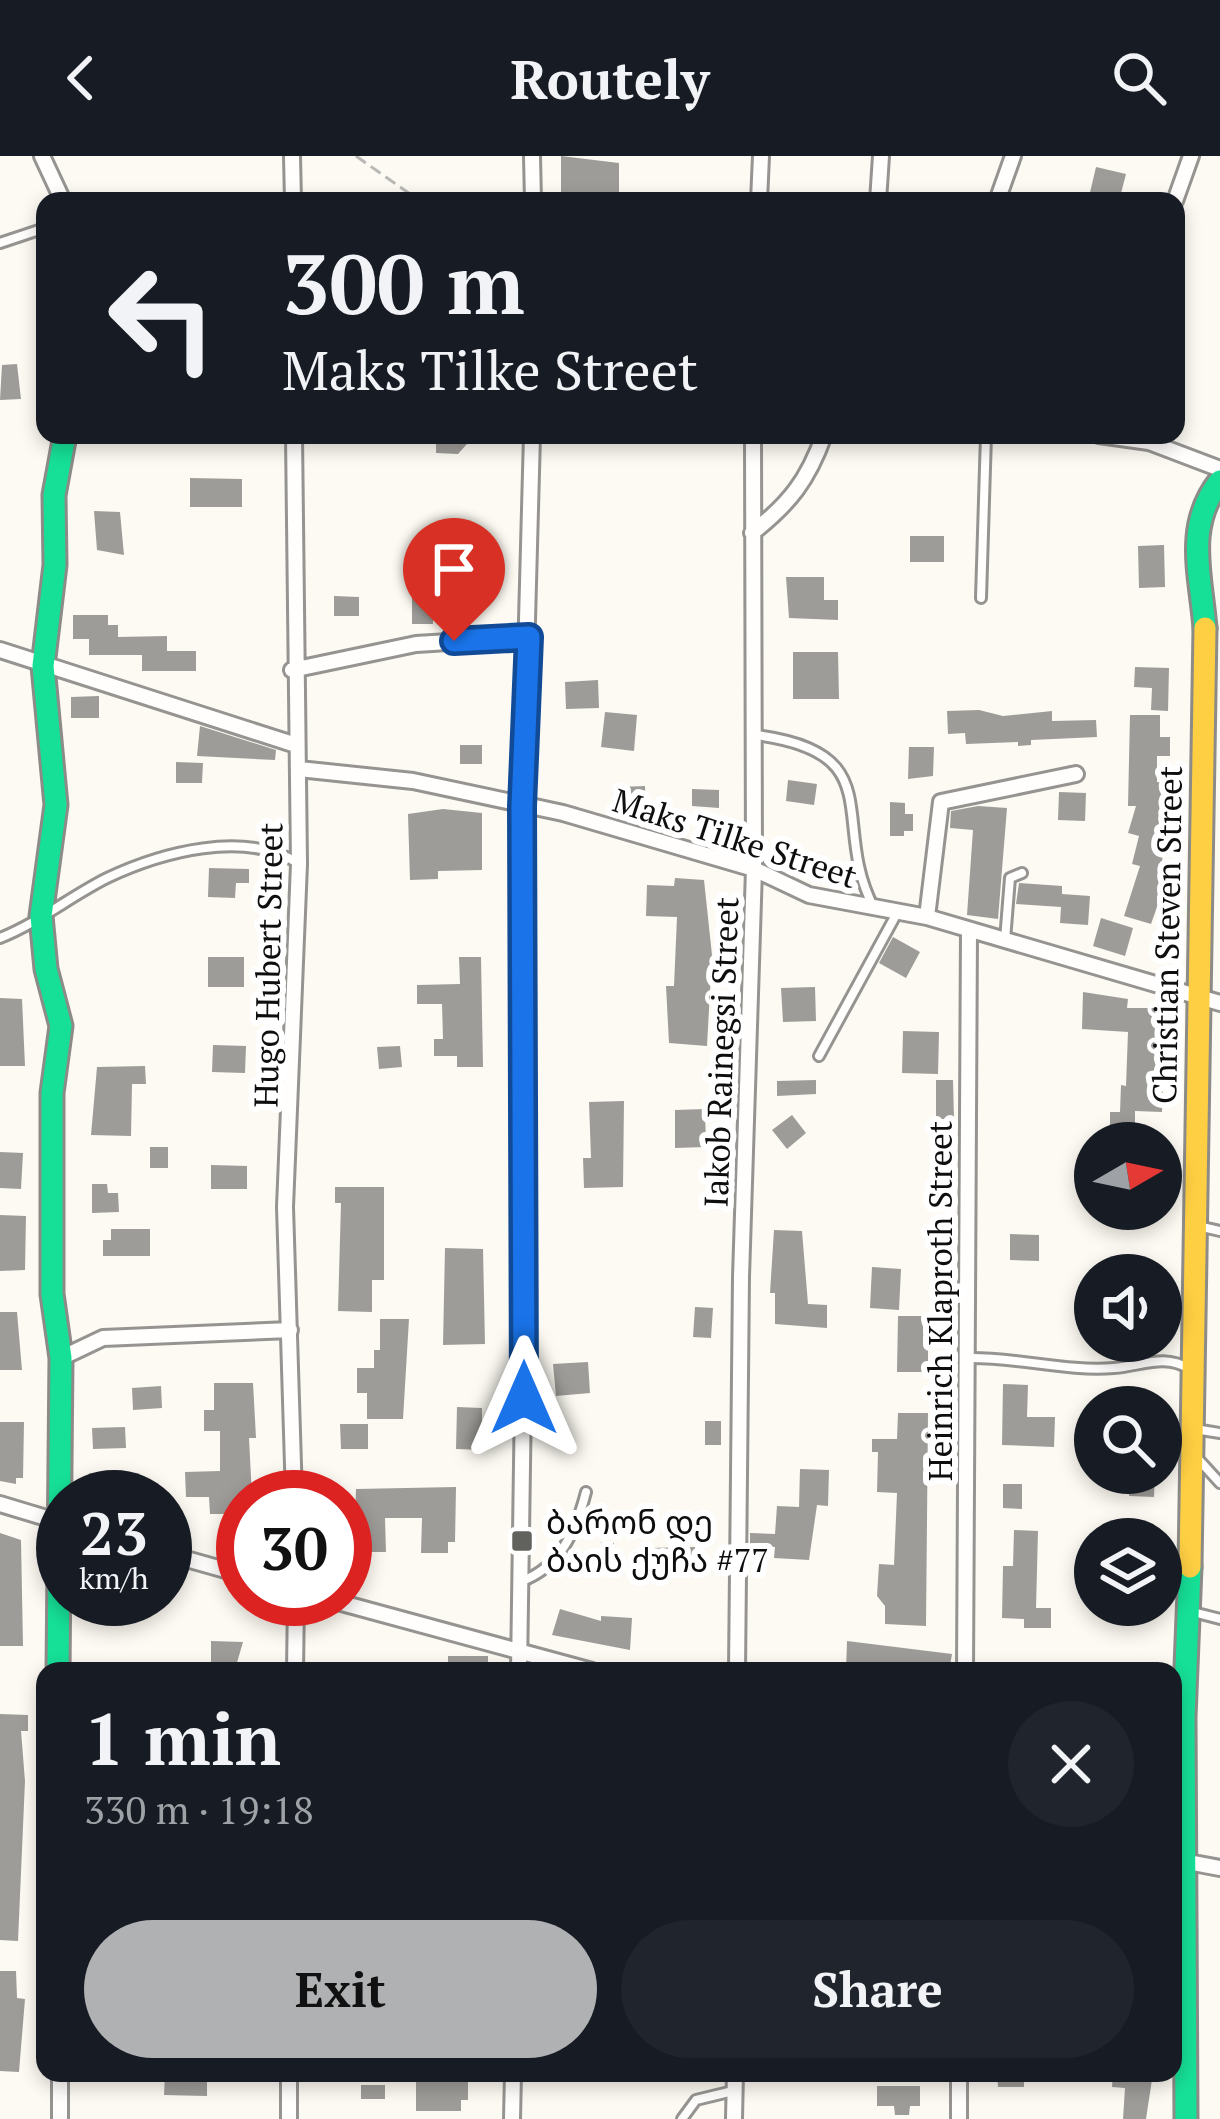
<!DOCTYPE html>
<meta charset="utf-8">
<style>
body{margin:0;font-family:"PT Serif","Noto Sans Georgian",serif;background:#20242c;color:#f1f3f6;height:100vh;display:flex;flex-direction:column;font-size:45px;white-space:nowrap}
*{box-sizing:border-box;margin:0}
p{font-size:39px;color:#9ea1a6}
.icon{flex:none;width:66px;height:66px;fill:none;stroke:currentColor;stroke-width:2;stroke-linecap:round;stroke-linejoin:round}
.map{position:relative;flex:1;overflow:hidden}
.side{position:absolute;left:36px;top:1506px;width:1146px;height:420px;display:flex;flex-direction:column;background:#171b24;border-radius:24px;box-shadow:0 6px 18px #0003}
.side>*{flex:none}
.banner{position:absolute;left:36px;top:36px;width:1149px;height:252px;border-radius:24px;box-shadow:0 6px 18px #0003;background:#171b24;color:#f1f3f6;overflow:hidden}
.needle{width:78px;rotate:81deg}
.controls{position:absolute;left:1074px;top:966px;display:grid;gap:24px}
.controls a{display:grid;place-items:center;width:108px;height:108px;border-radius:50%;background:#171b24;box-shadow:0 6px 18px #0003;font-size:60px}
.speed{position:absolute;left:36px;top:1314px;display:flex;gap:24px;font-size:60px;font-weight:700;text-align:center}
.speed>*{display:grid;place-content:center;width:156px;height:156px;border-radius:50%;background:#171b24;box-shadow:0 6px 18px #0003;line-height:1}
.speed small{font-size:30px;font-weight:400}
.speed .limit{border:18px solid #d22;background:#fff;color:#111}
.pin{position:absolute;display:grid;place-items:center;width:102px;height:102px;color:#fff;margin:-123px -51px;border-radius:50% 50% 50% 0;rotate:-45deg;box-shadow:0 0 12px #0007}
.pin .icon{rotate:45deg}
.me{position:absolute;width:132px;margin:-66px;rotate:0deg;stroke-linejoin:round;filter:drop-shadow(0 0 9px #0008)}
.turn{display:flex;align-items:center;gap:42px;height:252px;padding:0 48px;font-size:54px}
.turn .icon{width:156px;height:156px;stroke-width:2.5}
.turn b{display:block;font-size:84px;line-height:102px}
.round{display:grid;place-items:center;flex:none;width:126px;height:126px;border-radius:63px;background:#20242c}
.summary{display:flex;align-items:center;justify-content:space-between;height:204px;padding:0 48px}
h1{font-size:72px;font-weight:700;line-height:90px}
.primary-button{display:flex;gap:24px;margin-top:auto;padding:24px 48px}
.primary-button a{flex:1;height:138px;border-radius:72px;background:#b0b1b2;color:#111;font-size:48px;font-weight:700;line-height:138px;text-align:center}
.primary-button a+a{background:#20242c;color:#f1f3f6}
header{display:flex;justify-content:space-between;align-items:center;height:156px;padding:0 48px;background:#171b24;font-size:54px;font-weight:700}
.map>svg:first-child{display:block}
</style>
<header><svg class="icon" aria-label="back" viewBox="0 0 24 24"><path d="M15 5l-7 7 7 7"/></svg>Routely<svg class="icon" aria-label="search" viewBox="0 0 24 24"><circle cx="10" cy="10" r="6"/><path d="M15 15l6 6"/></svg></header>
<div class="map">
<svg width="1220" height="1963" viewBox="0 0 1220 1963">
<rect width="100%" height="100%" fill="#fcfaf2"/>
<path fill="#9e9c98" d="M561 0 619 7V45H561Z
M1096 11 1126 18 1119 45H1088Z
M17 208 21 243 0 244 2 209Z
M436 279H475L458 298 436 297Z
M190 322 242 323V351H190Z
M94 355 120 356 124 399 97 394Z
M910 380H944V406H910Z
M1164 389 1165 431 1139 432 1138 390Z
M786 421H824V444H838V464L789 462Z
M412 431H433V468H412Z
M334 440 359 441V460H334Z
M73 459H108V469H118V481L167 480V495H196V515H142V499H89V483H73Z
M793 496H838L839 543H793Z
M1135 511 1169 512 1168 555 1151 554 1152 532 1134 531Z
M598 524 599 552 566 553 565 526Z
M99 540V562H71V541Z
M979 554 1003 560 1052 555V565L1096 564 1097 581 1031 584V589L1018 590V586L966 588 965 577 948 578 947 555Z
M605 556 637 559 634 595 601 591Z
M1130 559H1160V581H1170V600H1157V626L1164 627 1167 665 1158 695 1164 696 1158 721 1163 723 1162 737 1151 768 1124 760 1140 710 1132 708 1139 680 1128 677 1136 650H1128Z
M200 570 276 594 275 604 197 600Z
M460 589H482V608H460Z
M909 591H934L933 620 908 623Z
M176 606 203 607 202 627H176Z
M788 624 817 628 814 649 786 645Z
M645 630 646 656 620 657 619 631Z
M692 633 719 634V652L692 650Z
M1059 636 1086 637 1085 665 1058 664Z
M890 646 905 647V658H913V675H904V680H890Z
M978 650 1007 652 998 763 967 759 973 674 950 672 951 655Z
M443 653 482 657V714L438 715V723L410 724 408 658Z
M209 712 249 713V727H236L235 742 208 741Z
M675 722 704 724 712 799 707 890 669 887 666 830H674L677 761 646 760 647 729 674 730Z
M1019 727 1062 730V738L1090 740 1088 769 1060 767 1061 751 1016 748Z
M1101 762 1133 772 1125 800 1093 790Z
M893 781 920 796 906 822 879 807Z
M208 801H244V831H208Z
M459 801H481L483 911H457V900H434V883H443L442 848H417V829L460 828Z
M815 831 816 865 783 866 781 832Z
M1083 836 1128 843 1127 852H1156V930L1163 931 1162 956 1135 955V985L1110 986V956H1120L1121 929 1126 930 1128 876 1082 873Z
M0 842 22 843 25 910H0Z
M903 875 939 876 938 918 902 917Z
M213 889 246 890 245 917 212 916Z
M400 890 402 911 379 913 377 891Z
M145 910 146 928H132L131 980 91 979 97 911Z
M816 924V938L777 940V925Z
M936 924H953L954 963H936Z
M624 945 623 1031 584 1032 583 1002H591L589 946Z
M705 953 706 991 675 992V954Z
M792 959 806 977 787 993 772 974Z
M150 991H168V1012H150Z
M0 996 23 997 21 1033 0 1032Z
M211 1009 247 1010V1033H211Z
M92 1028H107L108 1037H118L119 1056 92 1057Z
M335 1031H384V1124H372V1156L338 1155 341 1047H335Z
M0 1059 26 1060 25 1114 0 1115Z
M111 1073H150V1100H103V1084H111Z
M774 1074 802 1075 808 1148 827 1149V1172L775 1168V1137H770Z
M1010 1078 1039 1079V1105L1010 1104Z
M445 1092 483 1093 485 1188 443 1189Z
M872 1111 901 1113 899 1154 870 1152Z
M695 1151 713 1152 711 1182 693 1181Z
M0 1156H17L22 1214H0Z
M898 1160H928V1216H897Z
M380 1163H409L403 1263H367V1237H357V1212H374V1194H380Z
M588 1206 590 1237 556 1240 553 1208Z
M214 1227H253L256 1282H249L252 1341H243V1389H225L226 1358H210L209 1341H186L185 1316 220 1315V1275H204V1254H214Z
M1003 1228 1028 1229 1027 1261H1055L1054 1291 1002 1289Z
M161 1230 162 1252 133 1254 132 1232Z
M457 1251 482 1252V1294L456 1293Z
M898 1257H928L926 1470 885 1468V1450L877 1440 879 1408 894 1409 897 1337 877 1336 878 1296H872V1283H897Z
M705 1265H721V1289H705Z
M0 1266H24L23 1322H16V1328L0 1325Z
M340 1268H368V1293H341Z
M125 1271 126 1292 93 1293 92 1272Z
M800 1313 829 1314 828 1350 817 1349 809 1404 774 1402 775 1391 750 1389V1377L775 1378 777 1350 799 1351Z
M1130 1317H1155L1154 1341 1129 1340Z
M1003 1328H1022V1353L1003 1352Z
M456 1331 455 1386H448V1397H421L422 1362H385L386 1396H345V1367H355L356 1333Z
M1014 1374 1038 1375 1036 1452H1051V1472H1024V1463L1002 1462 1003 1410H1013Z
M0 1377 21 1384 23 1490H0Z
M601 1386 614 1387 612 1412 599 1411Z
M695 1391V1418H649L648 1392Z
M560 1453 601 1465V1460L632 1462 630 1494 552 1479Z
M211 1485 243 1486 236 1510H211Z
M847 1485 952 1498 949 1515H846Z
M448 1500H488V1515H448Z
M0 1558 28 1559V1575H21L25 1625 18 1785 0 1784Z
M0 1815H16L17 1842 25 1843 19 1916 0 1915Z
M165 1917H207V1940L164 1939Z
M997 1917H1024V1931H998Z
M1113 1917H1153L1146 1963H1123L1125 1932 1112 1931Z
M416 1921H468V1944H461V1955H416Z
M361 1929H385V1943H361Z
M877 1930H920V1950H910L909 1959H895L894 1950H877Z"/>
<g fill="none" stroke-linecap="round" stroke-linejoin="round">
<g stroke="#959491" stroke-width="14">
<path id="lane" d="M0 87 45 72
M981 442 986 279
M756 579C892 597 829 666 874 752
M0 782C38 767 71 740 107 722 162 696 244 674 298 707
M1005 784 1010 722 1022 717
M819 900 897 757
M1198 1070 1220 1075
M968 1202C1017 1201 1067 1216 1114 1212 1142 1210 1164 1197 1190 1213
M1201 1274 1220 1277
M1199 1304 1220 1327
M522 1425C560 1411 576 1375 586 1336
M1189 1455 1220 1463
M682 1963 696 1944 733 1935"/>
</g>
<g stroke="#959491" stroke-width="20">
<path id="street" d="M42 0 63 45
M292 0 293 45
M532 0 533 45
M759 45 761 0
M878 45 881 0
M997 45 1013 0
M1175 45 1191 0
M294 279 299 708 285 1051 294 1341
M1099 279 1149 286 1220 313
M752 377C790 347 808 324 824 279
M0 494 296 589
M292 514 416 488 529 481
M299 613 413 625 563 657 754 713 809 739 927 761 1220 847
M927 761 941 646 1076 618
M61 1202 103 1182 290 1174
M0 1348 63 1367
M165 1397 243 1419
M327 1443 592 1515
M295 1515 296 1443
M519 1515 525 1104 522 650 532 279
M737 1515 741 1121 754 713 753 279
M965 1515 969 775
M1188 1706 1220 1712
M60 1963V1917
M289 1963V1917
M512 1963 513 1917
M734 1963 735 1917
M959 1963V1917"/>
</g>
<g stroke="#8c8b87" stroke-width="27">
<path id="fast" d="M1205 472C1201 420 1184 370 1220 325
M58 1515 61 1202 52 1138V937L61 870 46 813 41 760 56 649 43 510 55 409 54 339 65 279
M1186 1963 1184 1561 1190 1411"/>
</g>
<g stroke="#8c8b87" stroke-width="27">
<path id="slow" d="M1190 1411 1205 472"/>
</g>
<path stroke="#b8b8b6" stroke-width="3" stroke-dasharray="12 6" stroke-linecap="butt" d="M356 0 420 45"/>
<use href="#lane" stroke="#fffefd" stroke-width="8"/>
<use href="#street" stroke="#fffefd" stroke-width="14"/>
<use href="#fast" stroke="#16e098" stroke-width="21"/>
<use href="#slow" stroke="#ffcf43" stroke-width="21"/>
</g>
<g fill="none" stroke-linecap="round" stroke-linejoin="round">
<g stroke="#114b97" stroke-width="30">
<path id="route" d="M454 485 529 481 522 650 524 1242"/>
</g>
<use href="#route" stroke="#1a73e8" stroke-width="21"/>
</g>
<rect fill="#61615e" stroke="#fff" stroke-width="4.5" x="510" y="1373" width="24" height="24" rx="6"/>
<g text-anchor="middle" stroke-width="12" stroke-linejoin="round" paint-order="stroke">
<g font-size="33" fill="#0e0e0e" stroke="#fff">
<text transform="translate(735 682) rotate(18)" y="12">Maks Tilke Street</text>
<text transform="translate(1167 779) rotate(-89)" y="12">Christian Steven Street</text>
<text transform="translate(268 809) rotate(-89)" y="12">Hugo Hubert Street</text>
<text transform="translate(721 896) rotate(-88)" y="12">Iakob Rainegsi Street</text>
<text transform="translate(940 1145) rotate(-90)" y="12">Heinrich Klaproth Street</text>
</g>
<g font-size="33" fill="#0e0e0e" stroke="#fff" text-anchor="start">
<text x="546" y="1378">ბარონ დე<tspan x="546" dy="38">ბაის ქუჩა #77</tspan></text>
</g>
</g>
</svg>
<div class="controls">
<a><svg class="needle" viewBox="-14 -14 28 28"><path d="M0-13l5 13h-10z" fill="#e53935"/><path d="M0 13l5-13h-10z" fill="#9ea1a6"/></svg></a>
<a><svg class="icon" aria-label="sound" viewBox="0 0 24 24"><path d="M4 9h4l5-4v14l-5-4H4zM17 9q2 3 0 6"/></svg></a>
<a><svg class="icon" aria-label="search" viewBox="0 0 24 24"><circle cx="10" cy="10" r="6"/><path d="M15 15l6 6"/></svg></a>
<a><svg class="icon" aria-label="layers" viewBox="0 0 24 24"><path d="M12 4l9 5-9 5-9-5zM3 14l9 5 9-5"/></svg></a>
</div>
<div class="speed"><div>23<small>km/h</small></div><div class="limit">30</div></div>
<div class="pin" style="left:454px;top:485px;background:#d93025"><svg class="icon" aria-label="arrive" viewBox="0 0 24 24"><path d="M6 21V4h12l-3 4 3 4H6"/></svg></div>
<svg class="me" style="left:524px;top:1242px" viewBox="-20 -20 40 40"><path d="M0-17L14 15 0 8-14 15z" fill="#1a73e8" stroke="#fff" stroke-width="4"/></svg>
<div class="banner">
<div class="turn"><svg class="icon" aria-label="left" viewBox="0 0 24 24"><path d="M17 20v-9H6M10 6l-5 5 5 5"/></svg><div><b>300 m</b>Maks Tilke Street</div></div>
</div>
<section class="side">
<div class="summary"><div><h1>1 min</h1><p>330 m · 19:18</p></div><a class="round"><svg class="icon" aria-label="close" viewBox="0 0 24 24"><path d="M6 6l12 12M18 6L6 18"/></svg></a></div>
<div class="primary-button"><a>Exit</a><a>Share</a></div>
</section>
</div>
